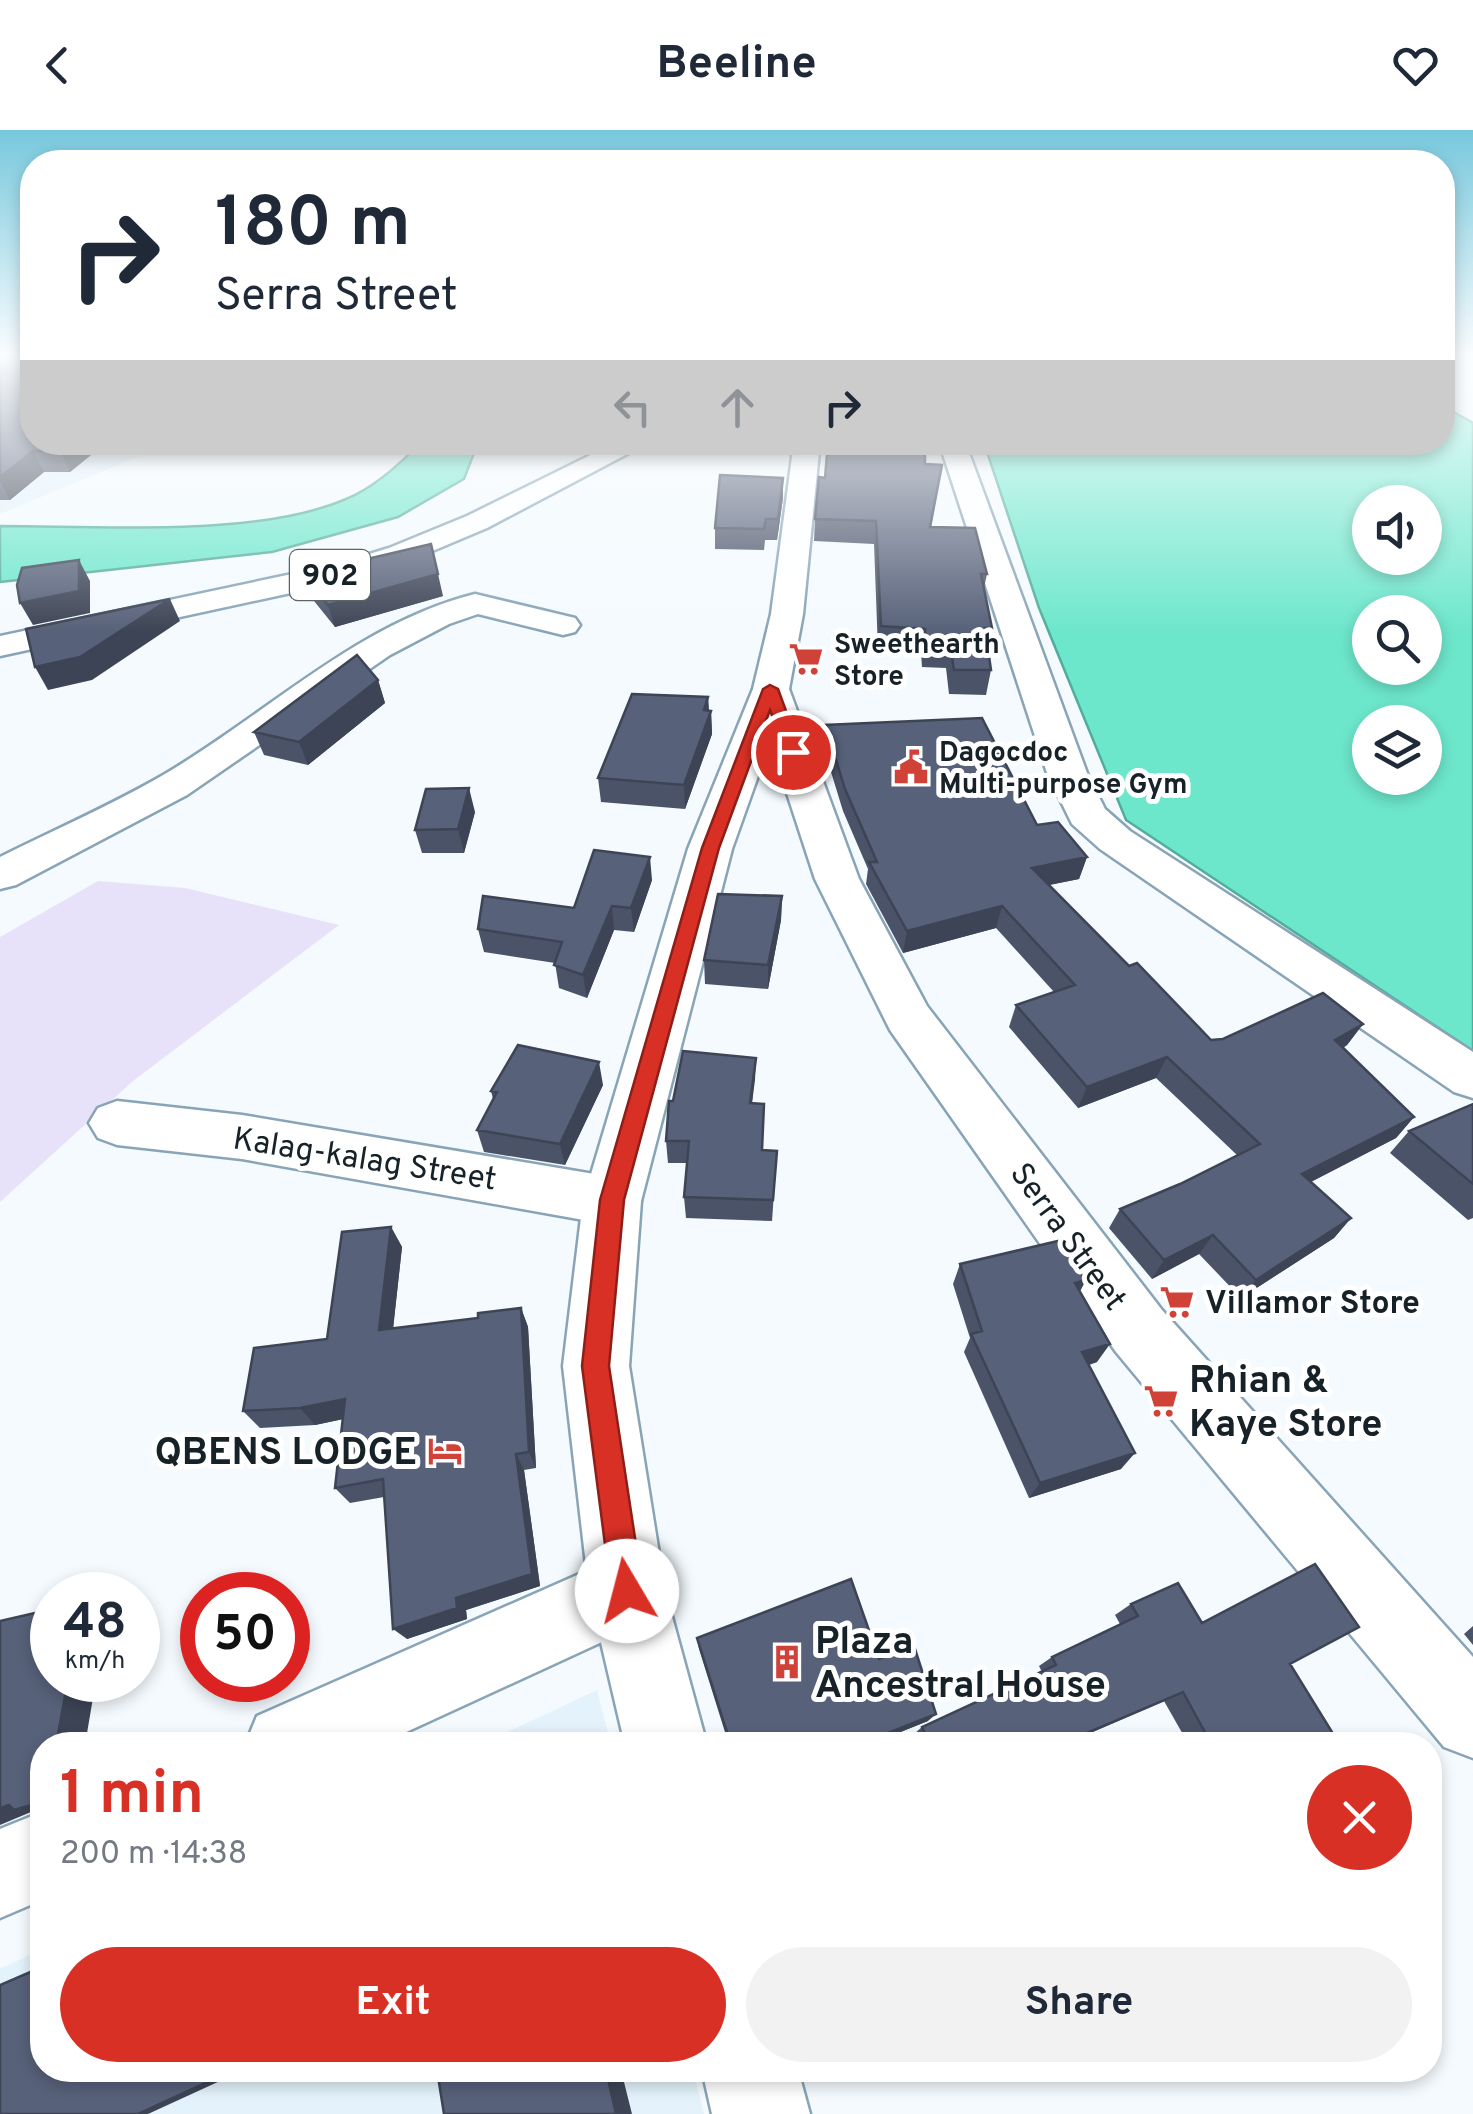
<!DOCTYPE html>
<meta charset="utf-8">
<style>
body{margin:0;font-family:Overpass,sans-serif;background:#f2f2f3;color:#1f2937;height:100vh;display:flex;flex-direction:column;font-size:38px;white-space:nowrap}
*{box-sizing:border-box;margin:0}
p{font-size:32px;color:#747a83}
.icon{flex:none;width:55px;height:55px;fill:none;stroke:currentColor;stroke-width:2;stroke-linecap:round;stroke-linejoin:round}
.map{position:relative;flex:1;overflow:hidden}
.drawer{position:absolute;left:30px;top:1602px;width:1412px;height:350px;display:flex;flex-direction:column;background:#fff;border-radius:40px;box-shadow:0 5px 15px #0003}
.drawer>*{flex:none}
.banner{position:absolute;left:20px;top:20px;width:1435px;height:305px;border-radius:40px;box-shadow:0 5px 15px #0003;background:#fff;color:#1f2937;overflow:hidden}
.tools{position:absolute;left:1352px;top:355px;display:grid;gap:20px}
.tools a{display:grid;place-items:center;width:90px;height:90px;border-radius:50%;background:#fff;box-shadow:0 5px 15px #0003;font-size:50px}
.speed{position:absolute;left:30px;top:1442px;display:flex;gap:20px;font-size:50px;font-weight:700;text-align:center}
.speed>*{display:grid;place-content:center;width:130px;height:130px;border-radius:50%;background:#fff;box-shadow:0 5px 15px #0003;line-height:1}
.speed small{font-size:25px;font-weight:400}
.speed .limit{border:15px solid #d22;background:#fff;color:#111}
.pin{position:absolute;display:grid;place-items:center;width:85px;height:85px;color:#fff;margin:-42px;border:5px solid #fff;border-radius:50%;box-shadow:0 2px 10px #0007}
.me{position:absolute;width:110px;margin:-55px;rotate:352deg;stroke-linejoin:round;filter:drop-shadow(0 0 8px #0008)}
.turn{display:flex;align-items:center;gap:35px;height:210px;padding:0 30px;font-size:45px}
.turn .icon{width:130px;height:130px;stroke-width:2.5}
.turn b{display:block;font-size:70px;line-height:85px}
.lanes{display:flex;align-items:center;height:95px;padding:0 30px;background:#0003;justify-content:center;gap:50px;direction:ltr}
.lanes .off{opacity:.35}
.round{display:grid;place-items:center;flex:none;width:105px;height:105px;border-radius:52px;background:#f2f2f3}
.overview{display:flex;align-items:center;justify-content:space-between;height:170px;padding:0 30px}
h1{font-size:60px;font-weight:700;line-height:75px;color:#d93025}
.button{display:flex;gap:20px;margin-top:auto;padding:20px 30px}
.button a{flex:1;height:115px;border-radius:60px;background:#d93025;color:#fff;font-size:40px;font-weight:700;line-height:115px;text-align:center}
.button a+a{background:#f2f2f3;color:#1f2937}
header{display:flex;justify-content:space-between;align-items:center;height:130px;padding:0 30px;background:#fff;font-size:45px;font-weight:700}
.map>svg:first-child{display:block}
</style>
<header><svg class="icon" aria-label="back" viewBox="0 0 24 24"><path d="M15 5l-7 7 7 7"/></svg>Beeline<svg class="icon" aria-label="heart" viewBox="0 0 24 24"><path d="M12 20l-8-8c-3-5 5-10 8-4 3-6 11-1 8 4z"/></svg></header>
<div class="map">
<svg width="1473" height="1984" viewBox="0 0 1473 1984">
<rect width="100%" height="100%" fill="#f4fafe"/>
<path fill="#e3f2fb" d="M0 265 32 312 161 313 149 322 0 384Z
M597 1560 611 1615H480Z
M42 1819V1940H693L704 1984H0V1839Z"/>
<path fill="#e8e1fa" d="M98 751 185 758 339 795 133 951 0 1072V807Z"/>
<path fill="#6de7cc" stroke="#53ac9b" stroke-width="2.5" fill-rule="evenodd" d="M1443 276 1473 293V921L1126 690 1039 478 984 313 1442 312ZM1370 372H1425V428H1370ZM1370 482H1425V538H1370ZM1370 592H1425V648H1370Z
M420 313H478L464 349 398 387 272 422 0 452V396C99 396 256 408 346 369 373 358 400 334 420 313Z"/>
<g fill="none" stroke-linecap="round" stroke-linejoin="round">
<g stroke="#88a4b6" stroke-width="5">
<path id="minor" d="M939 312H965L1087 643 1105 679 1130 701 1473 922V968L1454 962 1100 719 1072 694 1047 643Z
M475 464 575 488 580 495 575 502 563 505 478 484 449 494 390 525 187 665 16 755 0 759V727C52 701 107 677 158 648 263 588 355 494 475 464Z
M117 971 242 985 612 1047 633 1054 641 1071 633 1088 612 1095 242 1029 117 1015 98 1008 89 993 98 978Z
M627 1423 654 1434 665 1461 654 1488 378 1615H245L257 1586Z
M42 1682V1770L0 1788V1699Z"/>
</g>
<g stroke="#88a4b6" stroke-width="5">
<path id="tertiary" d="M771 548 784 551 789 559 859 749 927 876 1162 1180 1473 1527V1628L1444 1617 1116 1222 890 900 815 749 753 559 758 551Z"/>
</g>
<g stroke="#88a4b6" stroke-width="5">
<path id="secondary" d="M794 312H820L803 484 789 559 732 719 641 1071 629 1236 665 1461 707 1615H625L589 1461 563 1236 583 1071 688 719 753 559 771 484Z
M702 1940H798L810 1984H712Z"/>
</g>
<g stroke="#88a4b6" stroke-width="5">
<path id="trunk" d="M617 312H650L487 398 411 430 337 453 0 526V506L330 436 389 418 467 386Z"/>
</g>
<use href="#minor" fill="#fff" fill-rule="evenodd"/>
<use href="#tertiary" fill="#fff" fill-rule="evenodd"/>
<use href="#secondary" fill="#fff" fill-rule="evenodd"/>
<use href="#trunk" fill="#fff" fill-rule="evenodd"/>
</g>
<path fill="#4b5368" d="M0 224 107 312 70 342H44L10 370H0Z
M925 334 942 335 931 397 987 444 984 458 992 498 988 517 991 540 986 565 949 564 946 538 922 537 921 523 878 520 874 414 814 411 815 389 825 348Z
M783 348V368L777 410H765L764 420 715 419V398Z
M303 444 443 466 335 497 310 466Z
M378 550 385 573 308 635 264 625 254 602Z
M708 567 709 581H711L712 604 685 679 601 672 598 648Z
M825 595 1037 695 1087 727 1079 749 1048 755 1129 836 1211 910 1363 894 1347 915 1343 918 1414 987 1396 1008 1311 1052 1351 1088 1334 1108 1241 1168 1199 1124 1152 1149 1109 1098 1120 1079 1180 1054 1237 1025 1156 948 1078 978 1009 897 1016 875 1054 862 996 798 903 823 866 754 868 739 843 681 823 616Z
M475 682 464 723H422L415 700Z
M652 750 634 802 614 800 587 868 559 858 555 833 484 822 478 799 574 778Z
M782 766 781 790 768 859 705 854 704 830Z
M756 928 752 973 762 1020 777 1021 772 1091 686 1088 684 1067 687 1033H668L666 1011 673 971Z
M603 955 565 1035 484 1022 477 1000 493 969 491 961Z
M1473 974V1088L1468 1090 1390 1023 1409 1001Z
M391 1097 402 1117 393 1198 478 1188 521 1178 528 1197 536 1338 524 1340 540 1456 466 1480 467 1489 407 1509 384 1367 350 1373 335 1358 343 1289 315 1295 260 1298 243 1281 327 1209Z
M960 1134 1086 1150 1080 1161 1097 1232 1089 1235 1121 1339 1029 1368 964 1222 970 1208 953 1154Z
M1131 1474 1202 1493 1290 1534 1340 1615H1189L1164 1571 1074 1610 1076 1615H919L914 1604 922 1597 1042 1542 1039 1536 1052 1527 1120 1494 1115 1485Z
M1473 1496V1515L1464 1504Z
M697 1508 879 1529 928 1591 868 1615H729L699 1519Z"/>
<path fill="#3d4455" d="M71 312H107L70 342 60 321Z
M33 321 44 342 10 370 0 351V347Z
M783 348V368L777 410 778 389Z
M79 430 90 451V483L33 495 20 473Z
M438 444 443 466 335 497 328 475Z
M170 469 180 491 92 550 48 560 35 537Z
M378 550 385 573 308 635 299 612Z
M708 567 709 587 711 581 712 604 685 679 684 655Z
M469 658 475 682 464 723 458 699Z
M650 727 652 750 634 802 631 778Z
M1087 727 1079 749 1025 760 1032 738Z
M782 766 781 790 768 859V835Z
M612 776 614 800 587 868 583 845Z
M1002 776 996 798 903 823 907 801Z
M1363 894 1347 915 1320 931 1335 910Z
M1167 927 1156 948 1078 978 1087 957Z
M756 928 755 950 749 996 750 973Z
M599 932 603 955 565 1035 560 1014Z
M1414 987 1396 1008 1287 1064 1302 1044Z
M1351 1088 1334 1108 1241 1168 1256 1150Z
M391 1097 402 1117 391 1218 379 1200Z
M1213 1105 1199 1124 1152 1149 1164 1130Z
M1086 1150 1075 1170V1153Z
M521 1178 528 1197 536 1338 529 1322Z
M1110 1214 1097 1232 1070 1240 1082 1222Z
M345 1269 358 1286 315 1295 300 1278Z
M1135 1323 1121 1339 1029 1368 1040 1353Z
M516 1324 524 1340 540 1456 466 1480 467 1489 407 1509 393 1499 456 1468Z
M68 1550H96L85 1615H56Z
M936 1584 928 1591 868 1615H858Z
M42 1672V1684L31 1682 0 1695V1678L9 1675Z
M234 1940H244L148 1984H138Z
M606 1940H621L632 1984H616Z"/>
<path fill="#576179" stroke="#3d4455" stroke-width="2.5" d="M21 224H32V312H71L60 321H33L0 347V228Z
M828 312H925V334L942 335 930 397 975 398 987 444H981L992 498H985L991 540H954L950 514 925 513V499L881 496 876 391 815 389 819 347 825 348Z
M720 345 783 348 778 389H766L764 399 715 398Z
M431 414 438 444 328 475 303 444Z
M79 430V461L20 473 17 455 22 438Z
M170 469 80 527 35 537 26 499Z
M357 525 378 550 299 612 254 602Z
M632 564 708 567 704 580 711 581 684 655 598 648Z
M982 588 1037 695 1058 692 1087 727 1032 738 1129 836 1137 833 1211 910 1223 909 1323 863 1363 894 1335 910 1414 987 1302 1044 1351 1088 1256 1150 1213 1105 1164 1130 1120 1079 1180 1054 1260 1014 1167 927 1087 957 1016 875 1075 855 1002 776 907 801 869 732H877L845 659 825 595Z
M469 658 458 699 415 700 426 659Z
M594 720 650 727 631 778 612 776 583 845 554 835 562 812 478 799 483 766 574 778Z
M718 764 782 766 768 835 704 830Z
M518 915 599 932 560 1014 477 1000 497 962 491 961Z
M683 921 756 928 750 973 764 974 762 1020 777 1021 773 1070 684 1067 689 1011H666L669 971H673Z
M1473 974V1054L1409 1001Z
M391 1097 379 1200 478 1188V1183L521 1178 529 1322 516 1324 532 1444 456 1468 457 1478 393 1499 383 1349 335 1358 345 1269 300 1278 243 1281 254 1218 327 1209 342 1102Z
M1058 1111 1086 1150 1075 1153 1110 1214 1082 1222 1135 1323 1040 1353 971 1204 982 1201 960 1134Z
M1315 1434 1359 1497 1290 1534 1340 1615H1212L1183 1562 1073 1609 1076 1615H930L922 1597 1056 1535 1052 1527 1138 1486 1131 1474 1178 1453 1202 1493Z
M851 1449 879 1529 914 1516 936 1584 858 1615H731L697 1508Z
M52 1479V1550H68L56 1615H42V1672L14 1680 9 1675 0 1678V1491Z
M42 1837V1940H234L138 1984H0V1855Z
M437 1940H606L616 1984H444Z"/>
<linearGradient id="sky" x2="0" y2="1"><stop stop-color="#77c8dd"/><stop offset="0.45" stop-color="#fafdff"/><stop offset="1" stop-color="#fafdff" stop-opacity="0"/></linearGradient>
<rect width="1473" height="502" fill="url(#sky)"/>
<path fill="#d93025" stroke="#8d1f18" stroke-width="2.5" d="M770 555 778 559 801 622 787 626 770 580 719 718 624 1070 609 1236 643 1461 638 1472 627 1477 616 1472 611 1461 582 1236 600 1070 702 718 763 559Z"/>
<defs>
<g id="supermarket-bare" transform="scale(2.7)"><path d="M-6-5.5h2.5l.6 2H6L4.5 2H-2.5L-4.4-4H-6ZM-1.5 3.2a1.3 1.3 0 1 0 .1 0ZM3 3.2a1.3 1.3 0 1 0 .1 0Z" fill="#d04238" stroke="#fff" stroke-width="2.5" paint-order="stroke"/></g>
<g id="civic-bare" transform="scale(2.7)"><path d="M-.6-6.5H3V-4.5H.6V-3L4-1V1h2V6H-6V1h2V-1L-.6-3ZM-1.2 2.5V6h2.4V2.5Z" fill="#d04238" stroke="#fff" stroke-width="2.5" paint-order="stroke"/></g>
<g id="hotel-bare" transform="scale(2.7)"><path d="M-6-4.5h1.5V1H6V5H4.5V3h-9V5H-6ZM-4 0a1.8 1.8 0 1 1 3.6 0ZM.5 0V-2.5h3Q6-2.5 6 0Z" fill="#d04238" stroke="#fff" stroke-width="2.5" paint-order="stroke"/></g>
<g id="building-bare" transform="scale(2.7)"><path d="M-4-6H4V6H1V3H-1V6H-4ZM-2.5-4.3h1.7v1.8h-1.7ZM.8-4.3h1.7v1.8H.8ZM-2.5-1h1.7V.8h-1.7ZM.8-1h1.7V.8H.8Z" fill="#d04238" stroke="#fff" stroke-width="2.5" paint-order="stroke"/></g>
</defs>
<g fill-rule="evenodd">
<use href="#supermarket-bare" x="806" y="529"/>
<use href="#civic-bare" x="911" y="637"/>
<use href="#supermarket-bare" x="1177" y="1172"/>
<use href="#supermarket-bare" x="1161" y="1271"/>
<use href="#hotel-bare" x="445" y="1321"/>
<use href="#building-bare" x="787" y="1532"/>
</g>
<g text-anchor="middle" stroke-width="10" stroke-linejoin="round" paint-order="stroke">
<g font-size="28" font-weight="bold" fill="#162128" stroke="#fff" text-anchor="start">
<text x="834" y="523">Sweethearth<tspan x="834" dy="32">Store</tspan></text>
<text x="939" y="631">Dagocdoc<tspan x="939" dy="32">Multi-purpose Gym</tspan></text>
</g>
<rect fill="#fff" stroke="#5c6468" stroke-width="2.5" x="290" y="420" width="80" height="50" rx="8"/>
<g font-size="30" font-weight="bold" fill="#162128">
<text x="330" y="455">902</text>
</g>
<g font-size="32" fill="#162128" stroke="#fff">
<text transform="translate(365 1028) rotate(9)" y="11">Kalag-kalag Street</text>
<text transform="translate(1069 1106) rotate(54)" y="11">Serra Street</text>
</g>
<g font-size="32" font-weight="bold" fill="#162128" stroke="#fff" text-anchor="start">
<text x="1205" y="1183">Villamor Store</text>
</g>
<g font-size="38" font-weight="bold" fill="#162128" stroke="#fff" text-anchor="start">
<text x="1189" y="1262">Rhian &amp;<tspan x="1189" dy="44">Kaye Store</tspan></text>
<text x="417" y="1334" text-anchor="end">QBENS LODGE</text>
<text x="815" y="1523">Plaza<tspan x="815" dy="44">Ancestral House</tspan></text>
</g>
</g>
</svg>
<div class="tools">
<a><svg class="icon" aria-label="sound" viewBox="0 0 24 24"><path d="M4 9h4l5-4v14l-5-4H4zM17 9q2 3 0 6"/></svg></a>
<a><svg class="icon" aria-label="search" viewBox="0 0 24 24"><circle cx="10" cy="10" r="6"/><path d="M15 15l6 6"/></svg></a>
<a><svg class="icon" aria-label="layers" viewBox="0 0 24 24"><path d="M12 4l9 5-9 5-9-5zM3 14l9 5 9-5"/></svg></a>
</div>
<div class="speed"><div>48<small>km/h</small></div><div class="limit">50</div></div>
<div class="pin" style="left:793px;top:622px;background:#d93025"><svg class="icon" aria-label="arrive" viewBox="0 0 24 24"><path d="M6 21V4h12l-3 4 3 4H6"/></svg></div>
<svg class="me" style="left:627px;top:1461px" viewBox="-20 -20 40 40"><circle r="19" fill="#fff"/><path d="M0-13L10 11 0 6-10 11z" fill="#d93025"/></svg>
<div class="banner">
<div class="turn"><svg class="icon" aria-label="right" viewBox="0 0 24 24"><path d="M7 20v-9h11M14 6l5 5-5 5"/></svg><div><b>180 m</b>Serra Street</div></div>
<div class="lanes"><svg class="icon off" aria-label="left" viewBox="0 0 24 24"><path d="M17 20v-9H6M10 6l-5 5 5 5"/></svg><svg class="icon off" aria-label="ahead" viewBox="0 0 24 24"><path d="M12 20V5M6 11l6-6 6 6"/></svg><svg class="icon" aria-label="right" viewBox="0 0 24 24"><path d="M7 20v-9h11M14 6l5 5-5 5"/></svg></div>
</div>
<section class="drawer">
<div class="overview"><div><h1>1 min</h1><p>200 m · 14:38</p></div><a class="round" style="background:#d93025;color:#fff"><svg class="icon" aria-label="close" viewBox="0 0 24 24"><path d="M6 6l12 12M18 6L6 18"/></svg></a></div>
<div class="button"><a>Exit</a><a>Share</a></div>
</section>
</div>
